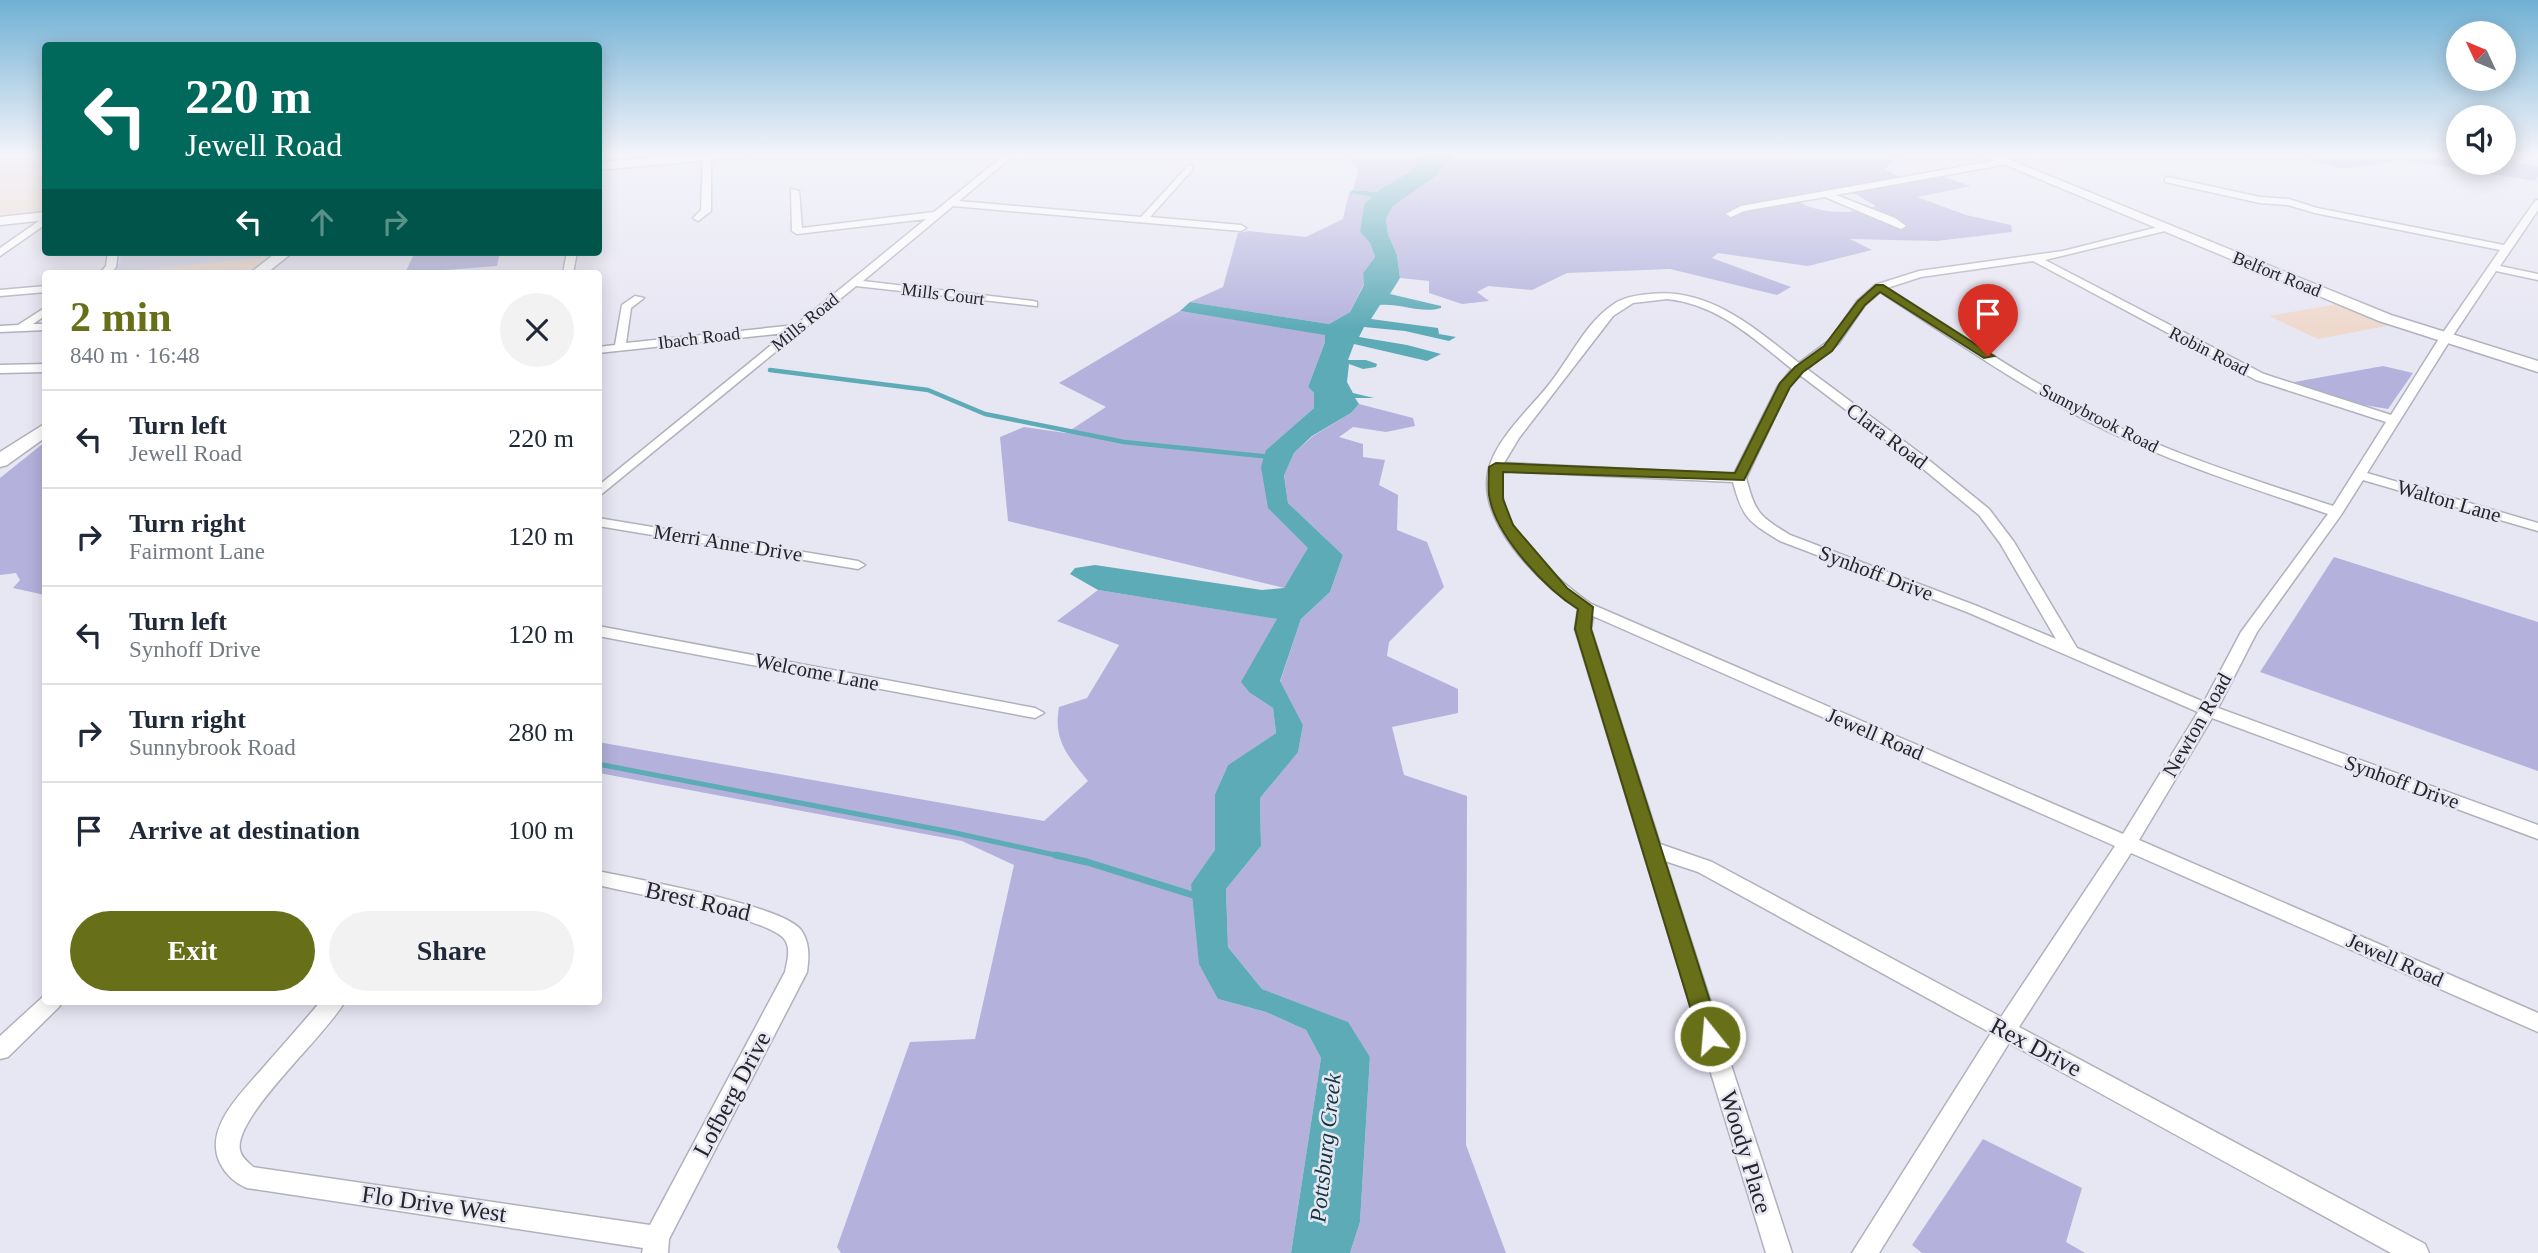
<!DOCTYPE html>
<meta charset="utf-8">
<style>
body{margin:0;font-family:"Times New Roman",serif;background:#f2f2f3;color:#1f2937;height:100vh;display:flex;flex-direction:column;font-size:26px;white-space:nowrap}
*{box-sizing:border-box;margin:0}
p{font-size:23px;color:#747a83}
.icon{flex:none;width:38px;height:38px;fill:none;stroke:currentColor;stroke-width:2;stroke-linecap:round;stroke-linejoin:round}
.map{position:relative;flex:1;overflow:hidden}
.drawer{position:absolute;left:42px;top:270px;width:560px;height:735px;display:flex;flex-direction:column;background:#fff;border-radius:7px;box-shadow:0 4px 18px #0003}
.drawer>*{flex:none}
.guide{position:absolute;left:42px;top:42px;width:560px;height:214px;border-radius:7px;box-shadow:0 4px 18px #0003;background:#00695c;color:#fff;overflow:hidden}
.needle{width:46px;rotate:314deg}
.buttons{position:absolute;left:2446px;top:21px;display:grid;gap:14px}
.buttons a{display:grid;place-items:center;width:70px;height:70px;border-radius:50%;background:#fff;box-shadow:0 4px 18px #0003;font-size:35px}
.pin{position:absolute;display:grid;place-items:center;width:60px;height:60px;color:#fff;margin:-72px -30px;border-radius:50% 50% 50% 0;rotate:-45deg;box-shadow:0 0 7px #0007}
.pin .icon{rotate:45deg}
.me{position:absolute;width:77px;margin:-38px;rotate:343deg;stroke-linejoin:round;filter:drop-shadow(0 0 5px #0008)}
.turn{display:flex;align-items:center;gap:24px;height:147px;padding:0 28px;font-size:32px}
.turn .icon{width:91px;height:91px;stroke-width:2.5}
.turn b{display:block;font-size:49px;line-height:60px}
.lanes{display:flex;align-items:center;height:66px;padding:0 28px;background:#0003;justify-content:center;gap:35px;direction:ltr}
.lanes .off{opacity:.35}
.round{display:grid;place-items:center;flex:none;width:74px;height:74px;border-radius:37px;background:#f2f2f3}
.head{display:flex;align-items:center;justify-content:space-between;height:119px;padding:0 28px}
h1{font-size:42px;font-weight:700;line-height:52px;color:#677018}
.button{display:flex;gap:14px;margin-top:auto;padding:14px 28px}
.button a{flex:1;height:80px;border-radius:42px;background:#677018;color:#fff;font-size:28px;font-weight:700;line-height:80px;text-align:center}
.button a+a{background:#f2f2f3;color:#1f2937}
ul{padding:0;list-style:none}
li{display:flex;align-items:center;gap:21px;height:98px;padding:0 28px;border-top:2px solid #e0e1e3}
li div{flex:1}
li b{display:block;font-size:26px}
li em{font-style:normal}
.map>svg:first-child{display:block}
</style>
<div class="map">
<svg width="2538" height="1253" viewBox="0 0 2538 1253">
<rect width="100%" height="100%" fill="#e7e6f3"/>
<path fill="#efd9cd" d="M6 153H45V215L0 219V158Z
M268 257 247 273H114L204 263Z
M2338 304 2391 325 2318 339 2269 316Z"/>
<path fill="#d7d7ea" d="M121 252H274L268 257 114 273 120 262Z"/>
<path fill="#b4b2dd" fill-rule="evenodd" d="M1419 153C1420 174 1391 180 1377 192L1353 190 1358 170 1343 154Z
M1450 153H1906L1899 154 1885 169 1897 176 1944 177 1971 186 1917 197 1966 215 2011 225 2012 232 1937 241 1850 239 1872 250 1808 266 1718 253 1712 258 1791 287 1777 295 1670 269 1567 273 1532 290 1488 286 1477 292 1489 301 1462 304 1429 293V281L1400 278 1397 255 1388 234 1386 219 1393 206 1437 174 1451 156ZM1850 191 1876 206C1851 216 1811 214 1790 196L1809 192Z
M2309 153H2459V163H2504V160L2538 167V176L2535 181 2402 160 2344 169 2313 161Z
M1349 193 1372 197 1364 204 1360 232 1370 243 1375 257 1363 273 1364 284 1350 312 1329 324 1190 302 1223 287 1238 233 1249 231 1306 237 1343 219Z
M415 252H500L497 266 405 273Z
M1180 311 1325 334V342L1308 387 1314 393V408L1266 450 1269 508 1309 548 1284 588 1008 521 1000 437 1024 427 1066 433 1106 407 1059 383Z
M2383 366 2413 373 2388 409 2334 400 2289 383Z
M1359 404 1413 418 1415 426 1386 432 1353 427 1339 437 1363 444V457L1385 460 1379 485 1398 495 1397 530 1427 542 1444 587 1389 642 1387 656 1458 689V713L1392 727 1404 775 1467 796 1466 1145 1506 1253H1350L1360 1222 1370 1057 1347 1022 1262 989 1228 947 1226 889 1261 846 1260 798 1298 751 1303 725 1280 682 1301 619 1330 592 1343 555 1288 503 1284 474 1294 453 1313 436 1351 413Z
M45 442V595L13 588 20 580 16 573 0 575V478Z
M2334 557 2538 622V771L2260 672Z
M1098 590 1278 619 1250 693 1273 708 1276 733 1228 765 1215 794V851L1191 884 1218 999 1266 1012 1306 1030 1321 1058 1291 1253H841L837 1247 910 1042 975 1039 1014 865 962 841 599 773 598 742 1044 821 1088 781C1068 756 1053 741 1059 707L1087 698 1119 645 1057 621Z
M1983 1139 2082 1188 2066 1242 2085 1253H1922L1912 1245Z"/>
<path fill="#5dabb7" d="M1419 153H1450L1452 156 1437 175 1393 206 1386 219 1388 234 1397 255 1400 278 1390 294 1441 306V308C1421 314 1400 303 1380 305L1371 319 1438 328 1439 334 1456 337 1449 341 1405 331 1364 327 1359 337 1407 345 1441 354 1427 361 1354 344 1348 360H1366L1377 364 1376 367 1363 369 1349 364 1347 382 1353 393 1374 398H1355L1359 404 1351 413 1312 436 1294 453 1284 475 1288 503 1343 555 1330 592 1301 619 1280 681 1303 725 1298 752 1260 798 1261 846 1226 889 1228 947 1262 989 1348 1022 1370 1057 1360 1222 1350 1253H1291L1321 1058 1306 1030 1266 1012 1218 999 1199 964 1191 884 1215 850V794L1228 765 1276 733 1273 708 1250 693 1241 682 1277 619 1098 590 1070 574 1075 568 1095 565 1262 590 1284 588 1308 548 1268 508 1261 467 1266 450 1314 408V393L1308 387 1325 342V335L1180 311 1190 302 1329 324 1350 312 1364 285 1363 273 1375 257 1370 243 1360 232 1364 204 1372 197 1349 193 1353 190 1377 192C1391 180 1420 174 1419 153Z"/>
<g fill="none" stroke-linecap="round" stroke-linejoin="round">
<path stroke="#5dabb7" stroke-width="4.5" d="M770 370 928 390 985 414 1124 442 1271 457"/>
<path stroke="#5dabb7" stroke-width="5" d="M598 764 951 832 1064 857"/>
<path stroke="#5dabb7" stroke-width="7" d="M1056 855 1087 862 1196 896"/>
<g stroke="#b1b1bc" stroke-width="3">
<path id="street" d="M707 153 711 156V211L698 221 693 218 701 210 703 156Z
M1007 153H1016L959 201 1141 217 1189 165 1192 166V170L1150 217 1241 225 1246 228 1241 231 953 206 863 281 1033 301 1037 302V306L856 286 598 497V486L786 333 598 353V347L615 345 622 305 635 296 644 298 631 308 626 343 796 325 926 219 797 234 792 231 791 189 799 191 802 228 934 212Z
M2004 159 2008 162 2007 164 1836 195 1895 218 1906 226 1901 229 1825 197 1744 211 1731 217 1726 214 1741 206Z
M2168 177 2260 197 2289 199 2317 208 2504 245 2535 201 2538 200V210L2500 266 2538 274V280L2496 271 2454 334 2367 473 2538 523V531L2363 480 2341 515 2257 632 2218 708 2538 825V839L2212 718 2139 840 2538 1013V1032L2131 853 2019 1027 2425 1244 2429 1253H2391L2009 1043 1879 1253H1852L1991 1033 1698 872 1665 861 1792 1253H1766L1575 629 1578 609C1539 581 1475 522 1489 468 1498 436 1531 408 1551 382 1570 358 1587 321 1614 304 1624 297 1638 295 1650 294 1709 287 1756 329 1799 363L1831 339 1857 301 1875 285 1919 271 2063 251 2166 225 2171 228 2169 230 2045 260 2264 374 2391 415 2442 334 2500 250 2315 213 2288 205 2260 203 2165 182V178ZM2033 261 2256 380 2386 422 2333 506C2258 481 2183 458 2112 424 2033 385 1961 334 1887 288L1921 277ZM1880 292C1953 339 2025 390 2103 429 2175 464 2252 488 2328 514L2241 632 2204 702 2077 648 2014 542 1989 509 1925 457 1807 369 1839 343 1865 305ZM1667 299C1718 304 1754 339 1792 369L1778 386 1734 474 1504 463 1519 438 1613 316 1633 303ZM1800 375 1916 463 1979 515 2000 543 2056 639 1977 606 1790 535C1758 515 1756 514 1746 478L1789 387ZM1502 471 1733 482C1743 519 1748 521 1780 541L1967 612 2198 712 2123 834 1591 604C1550 574 1494 528 1502 471ZM1593 616 2115 846 2001 1017 1712 862 1660 844 1591 629Z
M46 216V224L0 256V248Z
M108 252H118L116 267 111 273H100L106 266Z
M567 252H577L573 273H563Z
M46 286V292L0 296V290Z
M46 307V315L33 324H46V330L0 332V326L18 325Z
M46 364V372L0 373V365Z
M598 518 858 561 865 565 858 569 598 526Z
M598 626 1035 708 1044 713 1035 718 598 636Z
M598 871C635 879 783 905 801 930 810 943 809 957 807 972L686 1206 669 1239 668 1253H642L643 1248 247 1188C235 1183 226 1175 220 1163 202 1126 247 1088 268 1062 286 1042 304 1021 321 1001H345C327 1035 233 1117 240 1150 241 1157 248 1162 253 1167L650 1225 785 972C787 962 791 949 785 940 772 918 630 893 598 885Z
M46 994V1001H62L59 1007 8 1057 0 1059V1036Z"/>
</g>
<g stroke="#b1b1bc" stroke-width="3">
<path id="secondary" d="M703 153H748L742 157 598 170V162Z
M1977 153H1993L2391 315 2538 361V372L2379 321Z
M46 212V220L0 225V217Z
M277 252H293L267 273H250Z
M46 423V437L7 465 0 467V452Z"/>
</g>
<use href="#street" fill="#fff" fill-rule="evenodd"/>
<use href="#secondary" fill="#fff" fill-rule="evenodd"/>
</g>
<linearGradient id="sky" x2="0" y2="1"><stop stop-color="#70b0d4"/><stop offset="0.47" stop-color="#f4f4fa"/><stop offset="1" stop-color="#f4f4fa" stop-opacity="0"/></linearGradient>
<rect width="2538" height="328" fill="url(#sky)"/>
<path fill="#677018" stroke="#434910" stroke-width="2" d="M1876 285H1883L1994 356 1984 358 1880 292 1865 305 1832 351 1803 372 1790 387 1744 480 1503 472V499L1513 525 1567 588 1593 607 1591 629 1721 1036 1718 1042 1710 1045 1702 1042 1699 1036 1575 629 1578 609C1546 589 1498 538 1490 500 1487 490 1489 478 1489 467L1496 463 1735 473 1780 383 1795 367 1824 346 1858 301Z"/>
<g text-anchor="middle" stroke-width="5" stroke-linejoin="round" paint-order="stroke">
<g font-size="18" fill="#252429" stroke="#e7e6f3">
<text transform="translate(2277 274) rotate(22)" y="6">Belfort Road</text>
<text transform="translate(943 294) rotate(7)" y="6">Mills Court</text>
<text transform="translate(805 322) rotate(-39)" y="6">Mills Road</text>
<text transform="translate(699 338) rotate(-7)" y="6">Ibach Road</text>
<text transform="translate(2209 351) rotate(27)" y="6">Robin Road</text>
<text transform="translate(2099 418) rotate(27)" y="6">Sunnybrook Road</text>
</g>
<g font-size="21" fill="#252429" stroke="#e7e6f3">
<text transform="translate(1887 436) rotate(37)" y="7">Clara Road</text>
<text transform="translate(2449 501) rotate(16)" y="7">Walton Lane</text>
<text transform="translate(728 543) rotate(9)" y="7">Merri Anne Drive</text>
<text transform="translate(1876 573) rotate(21)" y="7">Synhoff Drive</text>
<text transform="translate(817 672) rotate(11)" y="7">Welcome Lane</text>
<text transform="translate(2197 725) rotate(-60)" y="7">Newton Road</text>
<text transform="translate(1875 734) rotate(23)" y="7">Jewell Road</text>
<text transform="translate(2402 782) rotate(20)" y="7">Synhoff Drive</text>
<text transform="translate(2395 960) rotate(24)" y="7">Jewell Road</text>
</g>
<g font-size="23" font-style="italic" fill="#11373d" stroke="#e7e6f3">
<text transform="translate(1325 1148) rotate(-84)" y="8">Pottsburg Creek</text>
</g>
<g font-size="24" fill="#252429" stroke="#e7e6f3">
<text transform="translate(698 901) rotate(13)" y="8">Brest Road</text>
<text transform="translate(2036 1047) rotate(28)" y="8">Rex Drive</text>
<text transform="translate(732 1094) rotate(-62)" y="8">Lofberg Drive</text>
<text transform="translate(1746 1152) rotate(73)" y="8">Woody Place</text>
<text transform="translate(434 1204) rotate(8)" y="8">Flo Drive West</text>
</g>
</g>
</svg>
<div class="buttons">
<a><svg class="needle" viewBox="-14 -14 28 28"><path d="M0-13l5 13h-10z" fill="#e53935"/><path d="M0 13l5-13h-10z" fill="#747a83"/></svg></a>
<a><svg class="icon" aria-label="sound" viewBox="0 0 24 24"><path d="M4 9h4l5-4v14l-5-4H4zM17 9q2 3 0 6"/></svg></a>
</div>
<div class="pin" style="left:1988px;top:356px;background:#d93025"><svg class="icon" aria-label="arrive" viewBox="0 0 24 24"><path d="M6 21V4h12l-3 4 3 4H6"/></svg></div>
<svg class="me" style="left:1710px;top:1036px" viewBox="-20 -20 40 40"><circle r="17" fill="#677018" stroke="#fff" stroke-width="3"/><path d="M0-11L8 9 0 5-8 9z" fill="#fff"/></svg>
<div class="guide">
<div class="turn"><svg class="icon" aria-label="left" viewBox="0 0 24 24"><path d="M17 20v-9H6M10 6l-5 5 5 5"/></svg><div><b>220 m</b>Jewell Road</div></div>
<div class="lanes"><svg class="icon" aria-label="left" viewBox="0 0 24 24"><path d="M17 20v-9H6M10 6l-5 5 5 5"/></svg><svg class="icon off" aria-label="ahead" viewBox="0 0 24 24"><path d="M12 20V5M6 11l6-6 6 6"/></svg><svg class="icon off" aria-label="right" viewBox="0 0 24 24"><path d="M7 20v-9h11M14 6l5 5-5 5"/></svg></div>
</div>
<section class="drawer">
<div class="head"><div><h1>2 min</h1><p>840 m · 16:48</p></div><a class="round"><svg class="icon" aria-label="close" viewBox="0 0 24 24"><path d="M6 6l12 12M18 6L6 18"/></svg></a></div>
<ul>
<li><svg class="icon" aria-label="left" viewBox="0 0 24 24"><path d="M17 20v-9H6M10 6l-5 5 5 5"/></svg><div><b>Turn left</b><p>Jewell Road</p></div><em>220 m</em></li>
<li><svg class="icon" aria-label="right" viewBox="0 0 24 24"><path d="M7 20v-9h11M14 6l5 5-5 5"/></svg><div><b>Turn right</b><p>Fairmont Lane</p></div><em>120 m</em></li>
<li><svg class="icon" aria-label="left" viewBox="0 0 24 24"><path d="M17 20v-9H6M10 6l-5 5 5 5"/></svg><div><b>Turn left</b><p>Synhoff Drive</p></div><em>120 m</em></li>
<li><svg class="icon" aria-label="right" viewBox="0 0 24 24"><path d="M7 20v-9h11M14 6l5 5-5 5"/></svg><div><b>Turn right</b><p>Sunnybrook Road</p></div><em>280 m</em></li>
<li><svg class="icon" aria-label="arrive" viewBox="0 0 24 24"><path d="M6 21V4h12l-3 4 3 4H6"/></svg><div><b>Arrive at destination</b></div><em>100 m</em></li>
</ul>
<div class="button"><a>Exit</a><a>Share</a></div>
</section>
</div>
